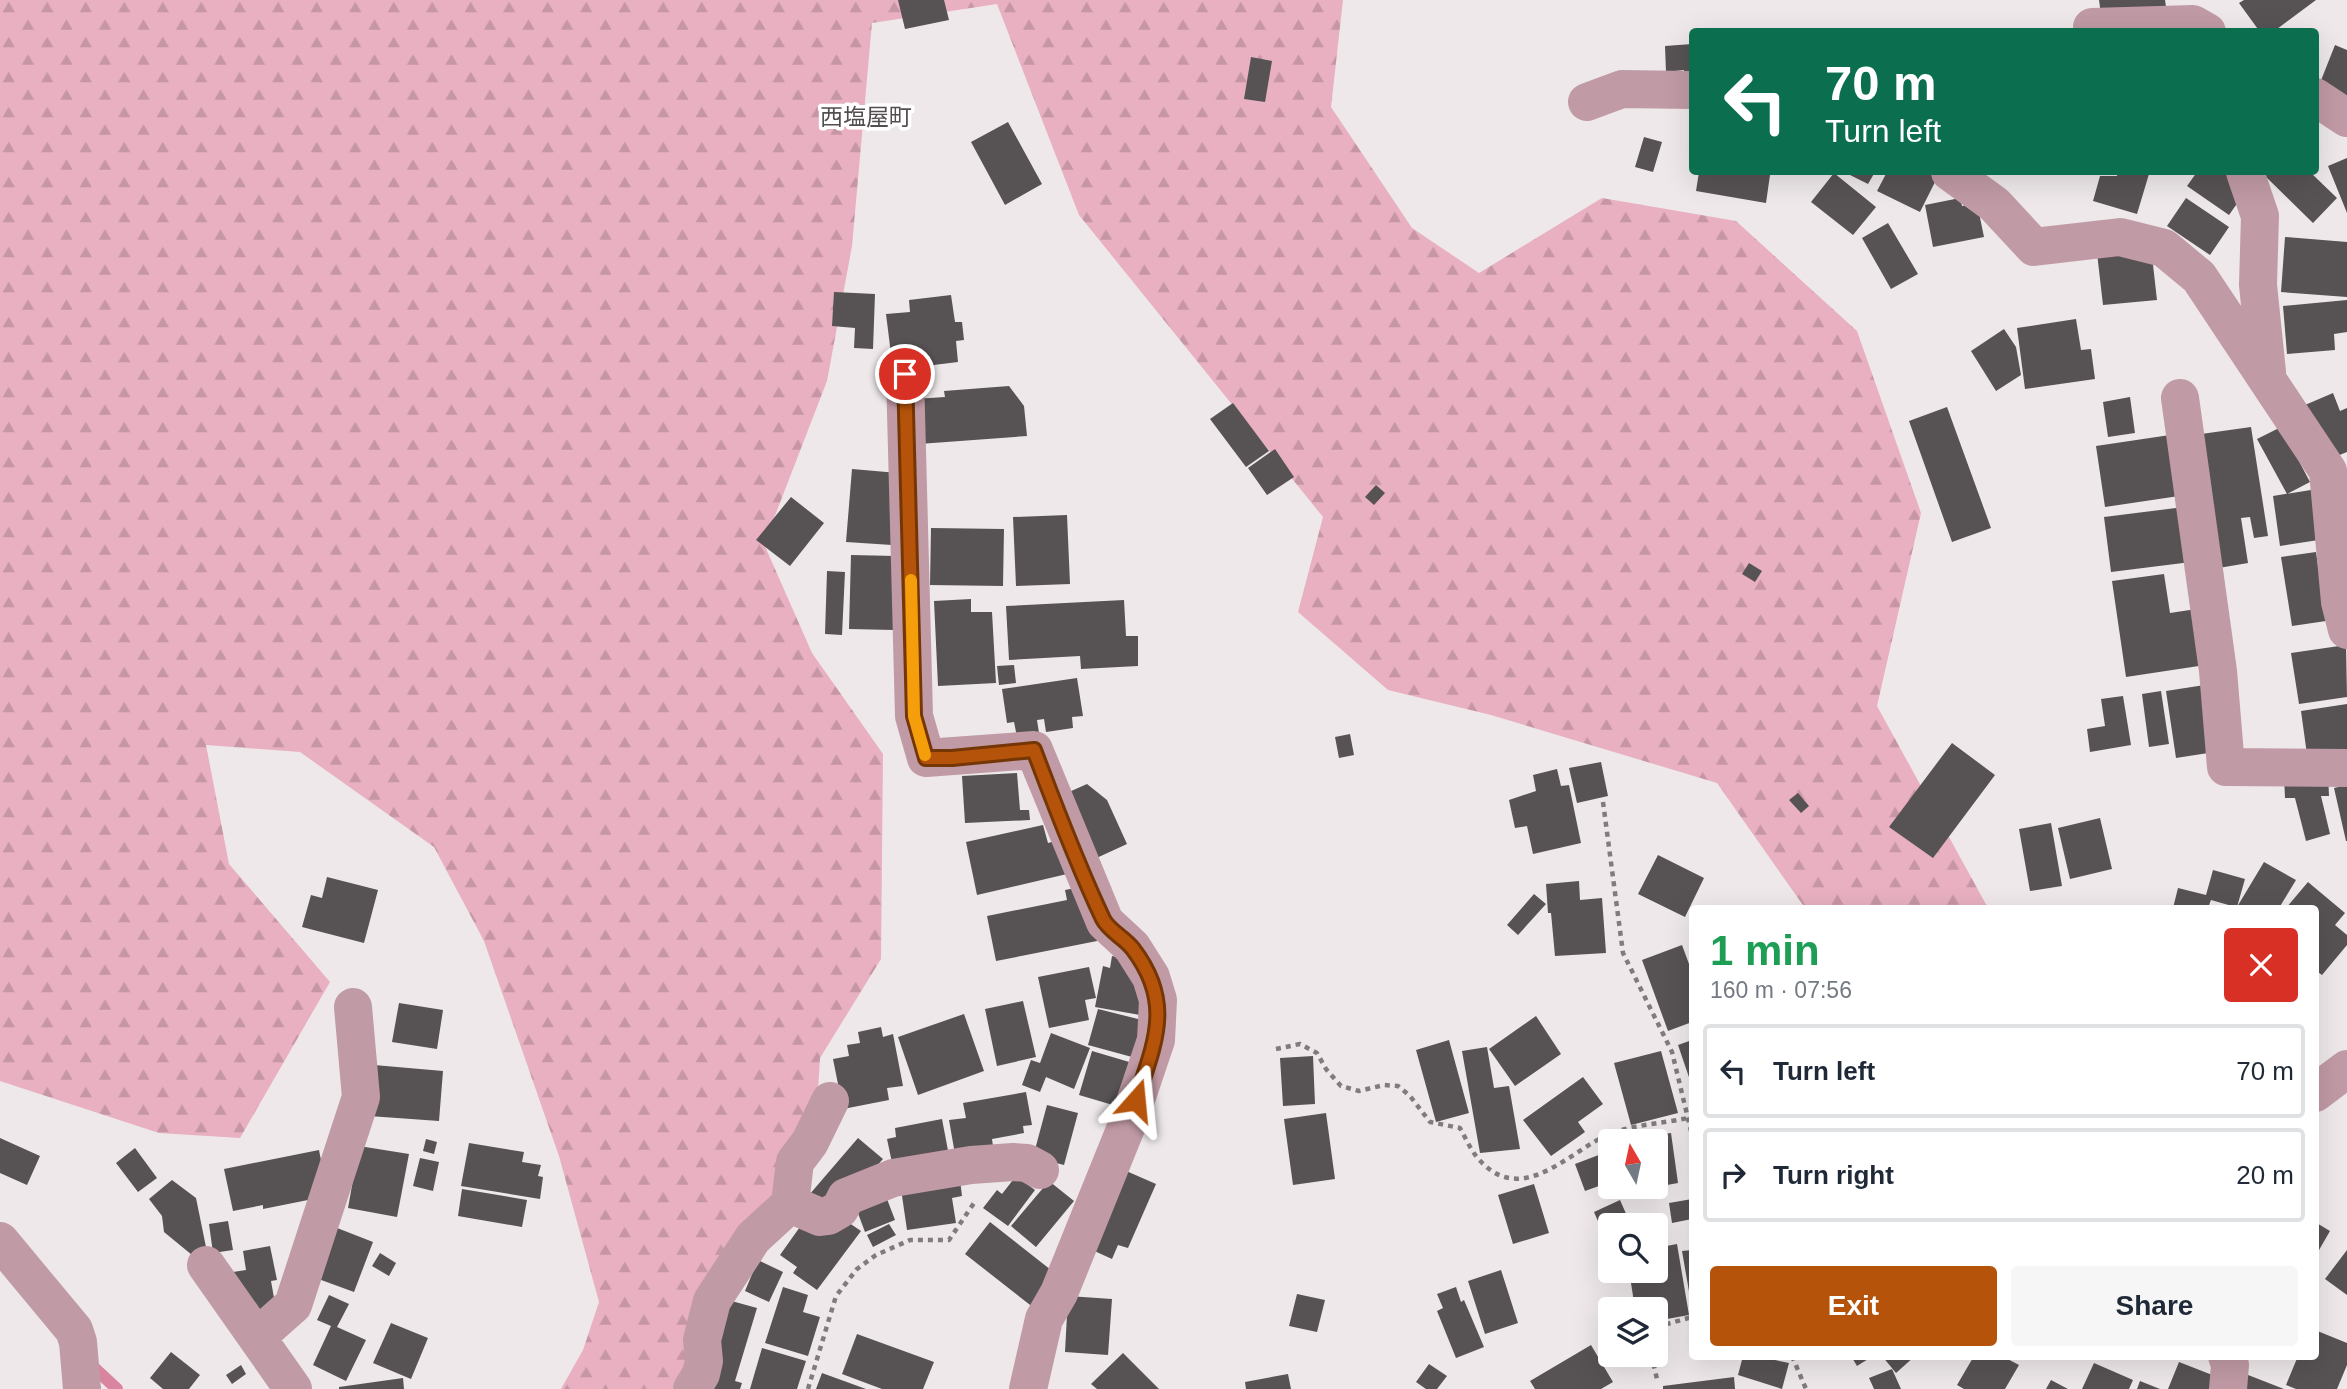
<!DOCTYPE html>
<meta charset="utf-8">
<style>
body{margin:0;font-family:Arial,"Noto Sans JP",sans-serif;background:#f6f6f7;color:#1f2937;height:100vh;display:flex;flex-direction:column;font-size:26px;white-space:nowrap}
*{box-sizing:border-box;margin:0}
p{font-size:23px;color:#747a83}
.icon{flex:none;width:38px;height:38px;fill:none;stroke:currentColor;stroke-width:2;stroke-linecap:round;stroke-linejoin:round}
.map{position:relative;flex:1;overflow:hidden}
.panel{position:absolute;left:1689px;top:905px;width:630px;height:455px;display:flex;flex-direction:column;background:#fff;border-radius:7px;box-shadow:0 7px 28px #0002}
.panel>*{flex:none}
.banner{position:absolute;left:1689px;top:28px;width:630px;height:147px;border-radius:7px;box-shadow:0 7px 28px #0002;background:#0b6e4f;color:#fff;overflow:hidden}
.needle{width:46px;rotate:351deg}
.fabs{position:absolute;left:1598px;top:1129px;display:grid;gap:14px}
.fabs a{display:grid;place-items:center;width:70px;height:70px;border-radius:7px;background:#fff;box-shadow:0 7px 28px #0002;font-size:35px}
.pin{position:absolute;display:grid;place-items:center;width:60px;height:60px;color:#fff;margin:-30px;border:4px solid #fff;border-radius:50%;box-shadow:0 2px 7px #0007}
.me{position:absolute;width:77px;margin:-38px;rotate:18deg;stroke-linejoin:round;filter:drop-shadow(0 0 5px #0008)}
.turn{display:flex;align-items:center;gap:24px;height:147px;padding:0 21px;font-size:32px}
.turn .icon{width:91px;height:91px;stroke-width:2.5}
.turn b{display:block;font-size:49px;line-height:60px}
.round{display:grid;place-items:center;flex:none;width:74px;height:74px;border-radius:7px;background:#f6f6f7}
.overview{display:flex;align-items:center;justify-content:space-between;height:119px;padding:0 21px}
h1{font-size:42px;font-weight:700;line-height:52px;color:#1e9e55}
.cta{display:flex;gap:14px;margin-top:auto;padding:14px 21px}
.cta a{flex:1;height:80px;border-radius:7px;background:#b45309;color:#fff;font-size:28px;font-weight:700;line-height:80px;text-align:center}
.cta a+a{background:#f6f6f7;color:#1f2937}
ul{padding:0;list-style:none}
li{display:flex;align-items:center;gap:21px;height:94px;margin:0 14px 10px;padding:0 7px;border:4px solid #e0e1e3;border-radius:7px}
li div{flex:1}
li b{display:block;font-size:26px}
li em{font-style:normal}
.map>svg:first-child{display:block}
</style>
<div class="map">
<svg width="2347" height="1389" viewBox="0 0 2347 1389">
<defs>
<pattern id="forest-firs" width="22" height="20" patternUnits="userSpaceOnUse" patternTransform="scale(1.75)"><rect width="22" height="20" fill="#e8b0c0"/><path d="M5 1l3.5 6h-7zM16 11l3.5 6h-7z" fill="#c696a4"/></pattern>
</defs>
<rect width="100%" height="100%" fill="#eee8ea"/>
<path fill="url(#forest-firs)" d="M0 0H1343L1331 107 1412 228 1479 273 1602 198 1736 221 1857 331 1921 513 1877 706 1988 908H1805L1717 783 1491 715 1388 690 1298 612 1323 517 1079 215 997 4 872 23 852 246 827 381 764 544 812 653 883 754 881 959 820 1058 818 1090 776 1194 684 1389H561L583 1350 599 1302 559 1156 484 941 434 847 300 752 206 745 229 864 330 982 240 1138 159 1133 0 1081Z"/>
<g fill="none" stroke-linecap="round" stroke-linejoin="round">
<path stroke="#d985a0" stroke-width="12" d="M89 1363 117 1389"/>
</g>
<path fill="#575253" d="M898 0H944L949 20 905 29Z
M2099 0H2165L2167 13 2102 22Z
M2244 0H2316L2273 32H2260L2239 3Z
M1692 44V76H1684V70L1666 72 1665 46Z
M2335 45 2347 50V100L2318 88Z
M1251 57 1272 61 1265 102 1244 99Z
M1008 122 1042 184 1005 205 971 142Z
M1644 137 1662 142 1653 172 1635 167Z
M2347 158V213L2328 166Z
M1699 172H1749L1770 175 1766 203 1696 191Z
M1844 172H1875L1868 184Z
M1887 172H1927L1938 176 1920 212 1877 191Z
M2118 172 2149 174 2137 214 2093 201 2100 176H2117Z
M2197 172H2224L2248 188 2229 215 2187 186Z
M2261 172H2310L2337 198 2313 223Z
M1834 173 1876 207 1853 235 1811 202Z
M1960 198 1962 206 1977 203 1984 237 1933 247 1925 205Z
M2186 198 2229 227 2210 255 2167 226Z
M1888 223 1918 274 1891 289 1862 238Z
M2285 237 2347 242V297L2281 292Z
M2151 247 2157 300 2103 305 2097 253Z
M834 292 875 294 873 349 854 348 855 328 832 326Z
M951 295 955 322H962L964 340 956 341 958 362 893 370 886 314 910 312 909 300Z
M2347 300V332L2334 334 2335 350 2287 354 2283 306Z
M2076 319 2081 350 2091 349 2095 379 2025 389 2017 328Z
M2004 329 2016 347 2021 375 1996 391 1971 351Z
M1009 386 1024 406 1027 436 919 444 915 399 945 397 944 391Z
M2333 393 2340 411 2347 408V452L2327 460 2305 405Z
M2130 397 2135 433 2108 437 2103 402Z
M1233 403 1269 451 1246 467 1210 419Z
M1947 407 1991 528 1952 542 1909 421Z
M2251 427 2268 536 2254 538 2250 517 2241 518 2248 563 2207 570 2187 436Z
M2281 427 2310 482 2287 494 2257 439Z
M2170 435 2179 496 2105 507 2096 446Z
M1275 449 1294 477 1267 495 1248 468Z
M852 469 898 473 892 545 846 542Z
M1376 485 1385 493 1374 505 1365 497Z
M2317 489 2325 539 2280 546 2273 496Z
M791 497 824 523 790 566 756 540Z
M2184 507 2191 562 2111 572 2104 517Z
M1067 515 1070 584 1016 586 1013 517Z
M931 528 1004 529 1003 586 930 585Z
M2316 552 2326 621 2292 626 2281 557Z
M851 555 896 556 894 630 849 629Z
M1749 563 1762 571 1755 582 1742 574Z
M827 571 845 572 842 635 825 634Z
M2164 574 2170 613 2203 608 2212 664 2126 677 2112 581Z
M971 599V612H992L996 683 938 686 934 601Z
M1124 600 1126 636H1138V666L1081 669 1080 656 1009 660 1006 606Z
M2346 645 2347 697 2299 704 2291 653Z
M1014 665 1016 683 999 685 997 666Z
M1077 678 1083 716 1072 717 1073 728 1046 732 1044 719 1037 720 1039 733 1017 737 1014 722 1007 723 1002 689Z
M2211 684 2221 751 2176 758 2166 691Z
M2161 691 2169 744 2149 747 2142 694Z
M2123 696 2131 745 2090 752 2087 729 2105 726 2101 699Z
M2347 704V763L2309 769 2301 711Z
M1350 734 1354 755 1339 758 1335 737Z
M1952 743 1995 775 1933 858 1889 827Z
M1601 762 1608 796 1577 803 1569 768Z
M1557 769 1561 786 1569 785 1581 843 1533 854 1527 826 1515 828 1509 800 1536 791 1533 775Z
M1017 773 1020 810H1029L1030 820 965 823 962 776Z
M2328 774 2329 796H2321L2330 834 2306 841 2295 798H2285L2284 776Z
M1087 784 1107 800 1127 844 1090 861 1060 796Z
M2347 785V841H2346L2334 788Z
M1798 793 1809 806 1801 813 1789 800Z
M2100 818 2112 869 2070 879 2058 828Z
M2051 823 2062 886 2030 891 2019 829Z
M1043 825 1048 843 1059 840 1067 874 977 895 966 842Z
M1658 855 1704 878 1685 917 1638 894Z
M2264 862 2296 880 2279 908H2239L2211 900 2208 908H2173L2178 888 2206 895 2213 870 2245 879 2237 907Z
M327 877 378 890 364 943 302 927 311 895 322 898Z
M1579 881 1580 900 1602 898 1606 953 1555 956 1551 913H1548L1546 884Z
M2308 882 2345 913 2335 925 2347 935V945L2322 975 2315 970V908H2286Z
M1086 886 1097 941 996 961 987 916 1067 900 1065 890Z
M1534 894 1546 904 1518 935 1507 925Z
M1682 945 1692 972V1022L1668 1031 1642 960Z
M1112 956 1136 961 1147 980 1140 1015 1095 1007 1103 966 1110 968Z
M1089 967 1096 998 1085 1000 1089 1020 1049 1028 1038 977Z
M1023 1001 1036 1057 997 1066 985 1009Z
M399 1003 443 1010 437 1049 392 1042Z
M1098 1009 1142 1020 1132 1057 1088 1045Z
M964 1014 984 1071 918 1095 898 1037Z
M1536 1016 1561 1054 1515 1086 1489 1049Z
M881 1027 883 1037 893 1034 903 1086 887 1088 889 1100 843 1109 833 1059 849 1056 847 1045 860 1043 858 1032Z
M1051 1033 1090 1048 1074 1089 1046 1077 1040 1092 1022 1085 1031 1060 1040 1063Z
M1449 1040 1469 1113 1436 1122 1416 1050Z
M1692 1040V1086L1678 1045Z
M1487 1047 1494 1088 1509 1086 1520 1149 1480 1153 1462 1051Z
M1092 1051 1136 1064 1123 1108 1079 1095Z
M1661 1051 1678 1113 1631 1125 1614 1063Z
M1313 1056 1315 1104 1283 1106 1280 1058Z
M374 1065 443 1071 439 1121 369 1116Z
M1583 1077 1603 1104 1578 1122 1585 1132 1551 1156 1523 1120Z
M1026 1092 1032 1125 1023 1126 1024 1133 992 1139 994 1153 956 1160 949 1120 966 1118 963 1103Z
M1047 1105 1078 1113 1064 1165 1033 1157Z
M1326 1113 1335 1179 1293 1185 1284 1119Z
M942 1119 950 1161 894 1172 887 1139 896 1137 895 1128Z
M1671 1133 1678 1183 1656 1187V1141L1630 1139Z
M0 1138 40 1156 27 1185 0 1173Z
M858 1138 883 1159 853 1192 826 1210 809 1195Z
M426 1139 437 1142 434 1154 423 1151Z
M469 1143 524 1152 522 1162 541 1165 538 1176 543 1177 540 1199 461 1186Z
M359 1146 409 1154 397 1217 348 1208Z
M135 1148 157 1178 138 1192 116 1163Z
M319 1150 328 1196 263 1209V1205L233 1211 224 1169Z
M1604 1153 1610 1169V1182L1585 1191 1575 1164Z
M420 1158 439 1162 433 1191 413 1186Z
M1124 1170 1156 1184 1128 1248 1118 1245 1112 1259 1090 1249Z
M1016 1176 1035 1190 1008 1226 983 1208 997 1190 1002 1194Z
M172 1180 196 1198 207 1252 192 1255 164 1232 162 1216 149 1199Z
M960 1180 962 1196 952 1198 956 1223 907 1230 901 1189Z
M1049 1181 1074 1201 1036 1247 1011 1226Z
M1534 1184 1549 1233 1513 1244 1498 1195Z
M462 1189 527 1200 522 1227 458 1216Z
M887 1199 895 1220 865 1232 853 1200Z
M1692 1199V1219L1672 1223 1669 1203Z
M1620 1200 1631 1225H1610V1249L1594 1212Z
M839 1216 861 1231 817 1290 793 1273 797 1267 780 1255 807 1217Z
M228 1221 233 1250 213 1253 209 1224Z
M990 1222 1051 1270 1034 1308 965 1254Z
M2315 1222 2330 1231 2315 1257Z
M889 1224 896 1235 873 1247 867 1235Z
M332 1226 373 1242 354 1292 313 1277Z
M1677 1244 1689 1315 1656 1321V1309H1635L1629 1270H1656V1248Z
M270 1246 277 1280 271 1281 276 1309 250 1314 233 1272 246 1270 243 1251Z
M1692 1250V1303H1691L1682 1251Z
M2347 1250V1295L2325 1279Z
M380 1253 396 1263 389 1276 372 1266Z
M758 1260 783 1272 769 1302 745 1291Z
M1501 1270 1518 1323 1485 1334 1468 1281Z
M783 1287 808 1295 803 1312 820 1317 808 1356 765 1343Z
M1456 1287 1461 1302 1464 1300 1484 1347 1456 1358 1437 1311 1443 1308 1437 1294Z
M1297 1294 1325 1300 1317 1332 1289 1326Z
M329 1295 349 1304 337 1327 366 1340 346 1381 313 1365 331 1326 317 1320Z
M1068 1296 1112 1299 1108 1355 1065 1352Z
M728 1300 757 1308 735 1381 742 1383 740 1389H702Z
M391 1323 428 1338 411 1379 373 1363Z
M2315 1330 2347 1343V1365L2337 1389H2296L2286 1385 2298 1356H2315Z
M857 1334 934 1362 923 1389H882L842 1374Z
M1591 1345 1613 1382 1601 1389H1535L1530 1381Z
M762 1348 806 1361 797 1389H750Z
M171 1352 200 1375 189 1389H163L150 1378Z
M1123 1353 1159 1389H1097L1091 1384Z
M1743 1356H1771L1770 1359 1789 1363 1782 1389 1738 1375Z
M1851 1356H1873L1857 1366Z
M1882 1356H1915L1896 1373Z
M1974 1356H2002L2019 1365 2005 1389H1964L1957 1385Z
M2179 1362 2220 1378 2216 1389H2168Z
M2094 1363 2133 1380 2129 1389H2082Z
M1429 1364 1447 1376 1437 1389H1426L1416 1382Z
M241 1365 246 1374 232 1384 226 1375Z
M1892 1369 1901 1389H1874L1869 1378Z
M822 1373 866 1389H816Z
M2243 1373 2284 1389H2236Z
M1288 1374 1291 1389H1246L1245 1382Z
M1734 1377 1735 1389H1663V1386Z
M403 1378 404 1389H339V1387Z
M2051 1380 2068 1389H2046Z
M2140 1381 2160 1389H2137Z"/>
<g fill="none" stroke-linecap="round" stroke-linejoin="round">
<path stroke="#807c7e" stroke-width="4.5" stroke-dasharray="5 5" stroke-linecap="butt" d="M1603 802 1623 953 1672 1052 1692 1135
M1276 1049 1300 1044 1317 1053 1326 1069 1341 1086 1359 1091 1384 1085 1398 1086 1410 1096 1430 1122 1460 1128C1465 1137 1470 1148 1476 1156 1516 1206 1560 1161 1599 1139 1624 1125 1660 1124 1688 1118
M1656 1327 1692 1317
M1651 1354 1657 1379
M1792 1356 1806 1389
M808 1389 836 1296 857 1269 876 1255 910 1240H949L974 1203"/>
<path stroke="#c09aa5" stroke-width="38" d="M2092 27 2193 24 2207 32
M2315 97 2347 118
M1587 102 1622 89 1692 90
M1950 172 1994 204 2034 247 2120 237 2164 248 2199 277 2328 471 2340 602 2347 630
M2245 172 2260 216 2258 285 2267 372
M905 374 914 716 926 758 1034 750 1105 922 1132 947 1151 977 1158 1000 1156 1040 1129 1120 1059 1293 1044 1319 1028 1389
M2180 398 2218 671 2226 767 2347 768
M2315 1093 2347 1069
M790 1204 820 1217 828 1216 840 1209 846 1197 893 1178 971 1165 1013 1162 1027 1163 1040 1170
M0 1241 74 1330 78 1342 82 1389
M206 1265 293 1389
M258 1336 293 1305 361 1097 353 1007
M2227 1356 2230 1365 2228 1389
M692 1389 701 1374 704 1361 702 1340 712 1301 753 1238 790 1204 795 1162 810 1142 830 1101"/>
</g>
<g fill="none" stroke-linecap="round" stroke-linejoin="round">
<g stroke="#753606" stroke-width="18">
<path id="route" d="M905 374 914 716 926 758H952L1034 750C1055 806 1077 864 1103 919 1109 931 1125 938 1133 949 1174 1003 1155 1042 1136 1100"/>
</g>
<use href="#route" stroke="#b45309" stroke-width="12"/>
<path stroke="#f59e0b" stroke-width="12" d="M911 580 914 716 925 755"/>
</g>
<g text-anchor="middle" stroke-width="7" stroke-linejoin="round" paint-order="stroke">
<g font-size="23" fill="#534e4f" stroke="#fff">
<text x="866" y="125">西塩屋町</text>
</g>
</g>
</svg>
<div class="fabs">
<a><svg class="needle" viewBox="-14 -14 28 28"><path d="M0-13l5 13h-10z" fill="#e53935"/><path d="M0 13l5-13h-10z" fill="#747a83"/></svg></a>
<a><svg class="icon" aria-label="search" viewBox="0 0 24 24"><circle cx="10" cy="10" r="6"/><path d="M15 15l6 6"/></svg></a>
<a><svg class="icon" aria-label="layers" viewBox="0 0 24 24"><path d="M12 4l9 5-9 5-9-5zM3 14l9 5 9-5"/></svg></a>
</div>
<div class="pin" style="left:905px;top:374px;background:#d93025"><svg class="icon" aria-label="arrive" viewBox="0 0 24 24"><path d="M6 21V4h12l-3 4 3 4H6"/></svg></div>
<svg class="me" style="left:1136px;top:1100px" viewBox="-20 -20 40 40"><path d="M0-17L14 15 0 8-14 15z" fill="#b45309" stroke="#fff" stroke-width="4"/></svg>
<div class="banner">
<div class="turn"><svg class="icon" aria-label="left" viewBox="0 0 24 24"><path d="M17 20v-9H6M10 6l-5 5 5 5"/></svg><div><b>70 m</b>Turn left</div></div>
</div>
<section class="panel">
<div class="overview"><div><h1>1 min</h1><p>160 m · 07:56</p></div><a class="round" style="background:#d93025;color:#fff"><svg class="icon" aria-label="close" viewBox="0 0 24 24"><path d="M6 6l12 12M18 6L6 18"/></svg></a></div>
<ul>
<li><svg class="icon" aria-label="left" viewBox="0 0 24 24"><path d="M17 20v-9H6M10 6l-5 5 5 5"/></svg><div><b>Turn left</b></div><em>70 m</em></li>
<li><svg class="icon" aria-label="right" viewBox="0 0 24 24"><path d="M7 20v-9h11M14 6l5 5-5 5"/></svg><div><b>Turn right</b></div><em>20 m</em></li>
</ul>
<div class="cta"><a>Exit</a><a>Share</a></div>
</section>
</div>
